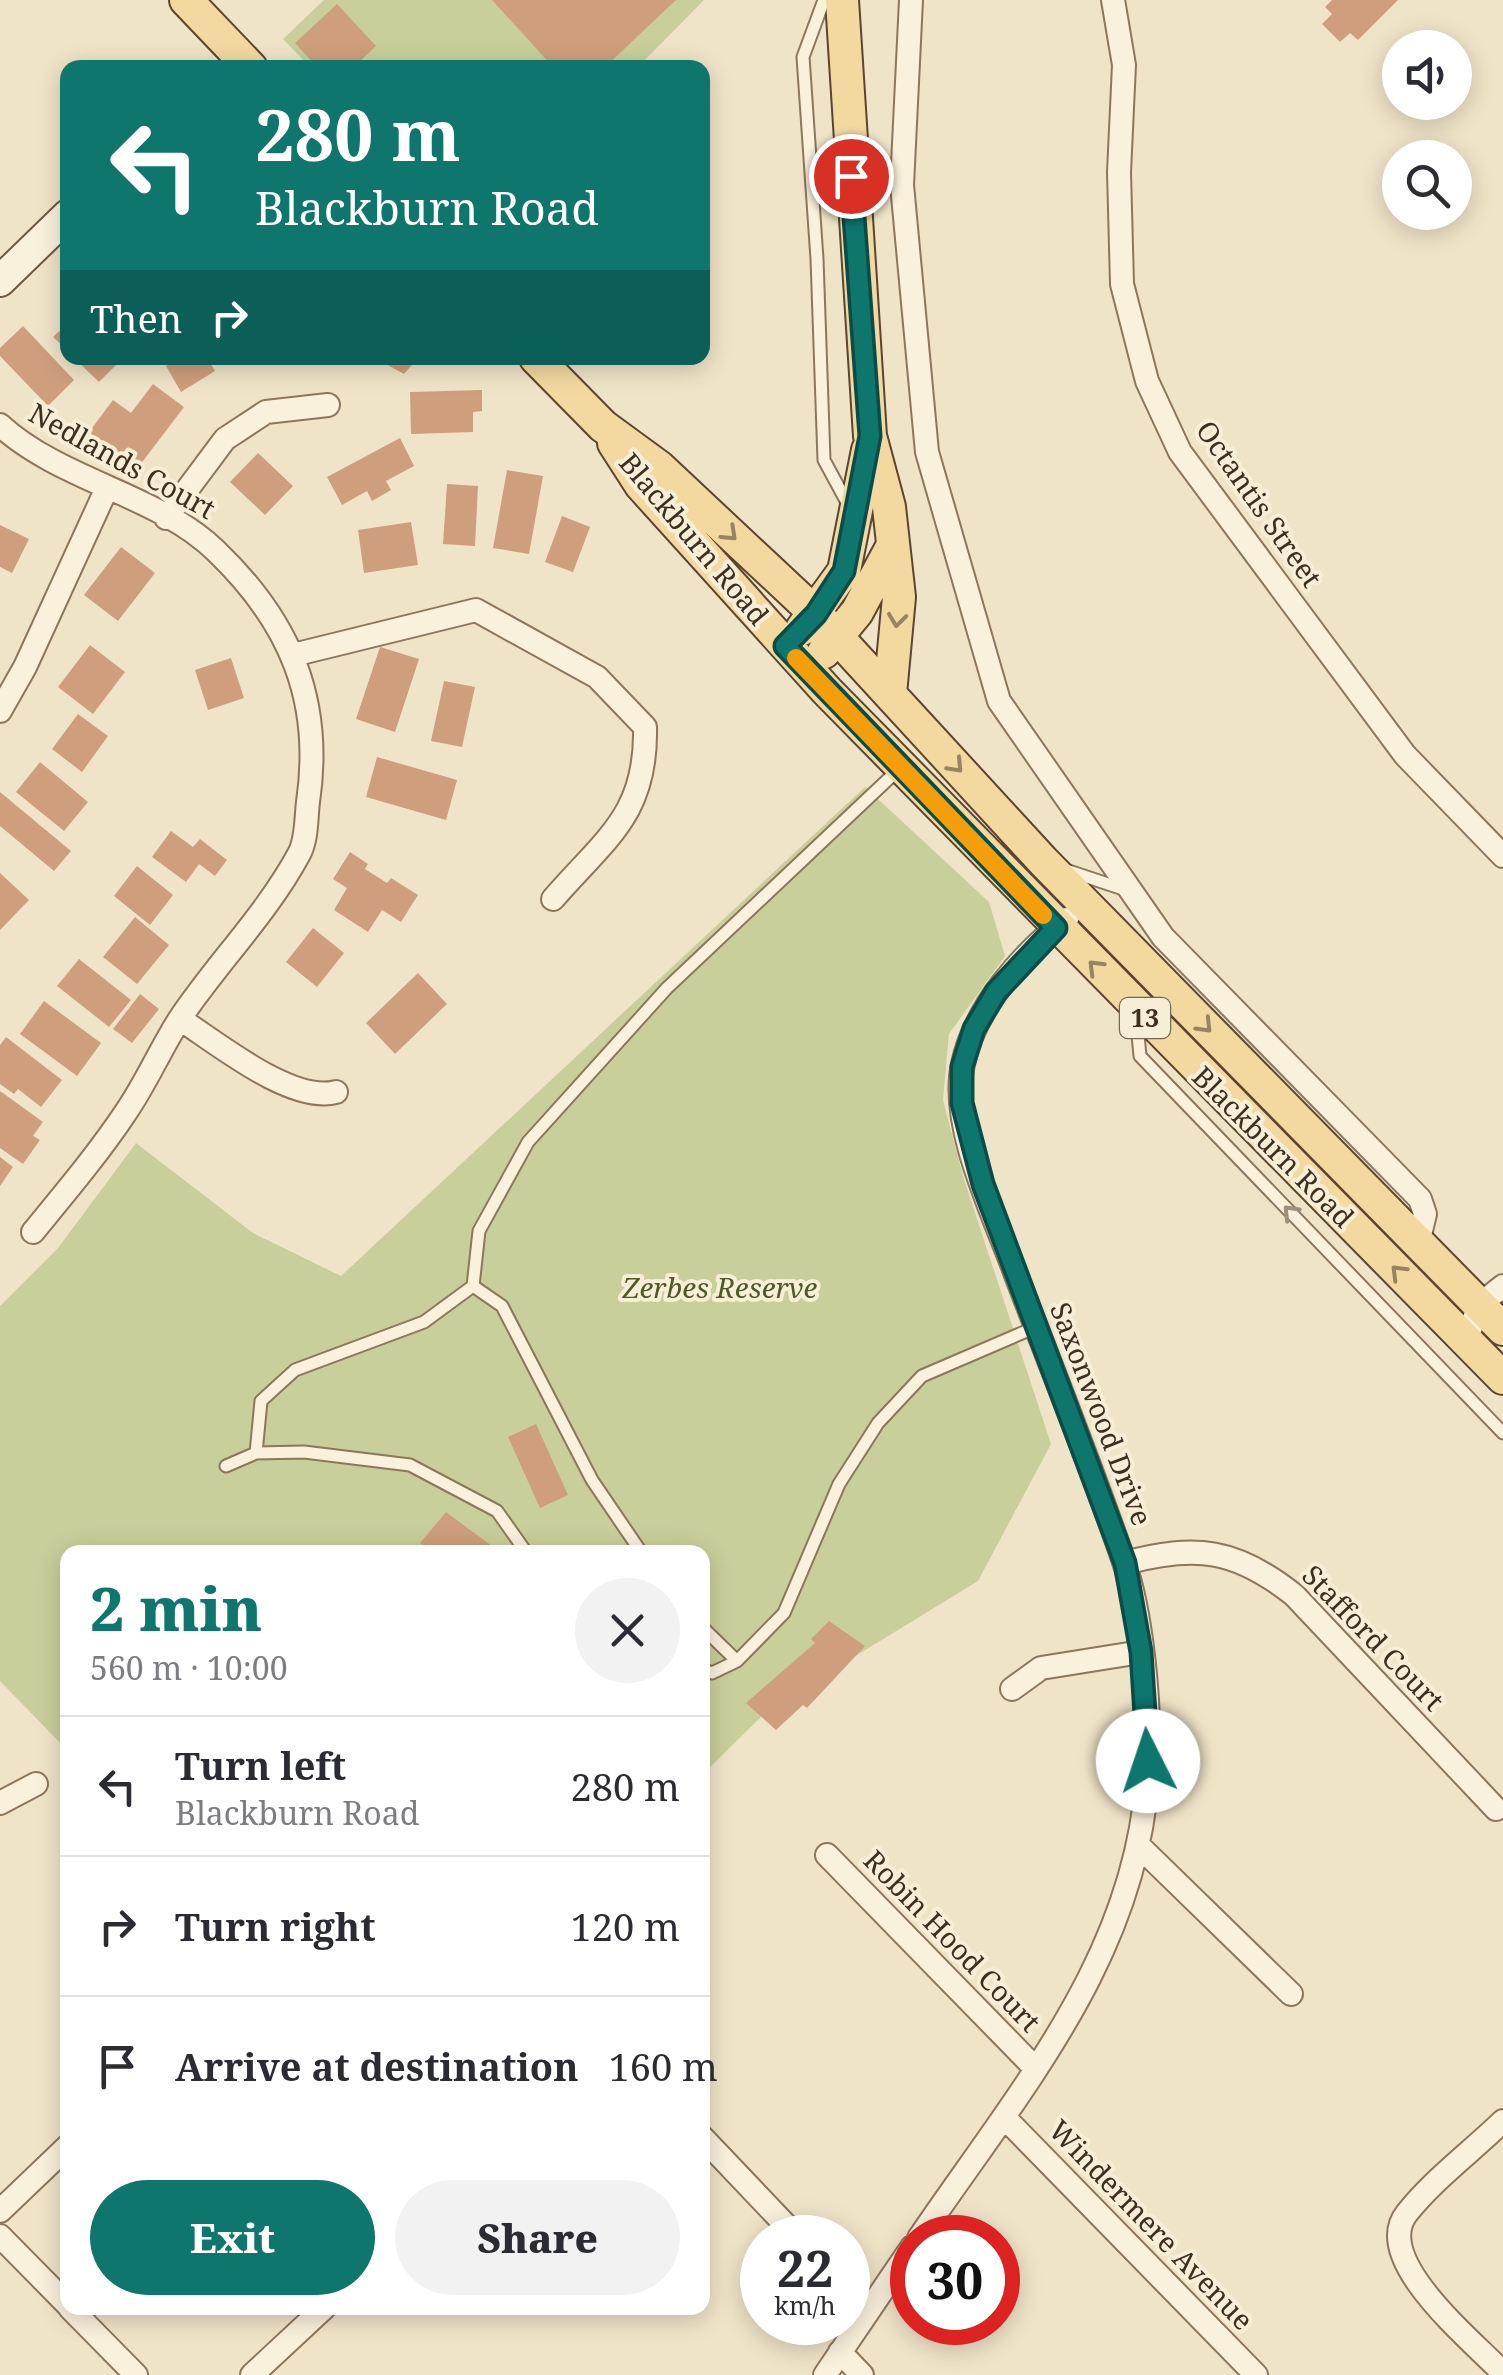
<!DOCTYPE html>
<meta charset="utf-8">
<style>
body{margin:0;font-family:"Noto Serif",serif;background:#f2f2f3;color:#2b2b33;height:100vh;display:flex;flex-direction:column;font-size:38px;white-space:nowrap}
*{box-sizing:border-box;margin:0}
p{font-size:32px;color:#7c7c81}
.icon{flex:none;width:55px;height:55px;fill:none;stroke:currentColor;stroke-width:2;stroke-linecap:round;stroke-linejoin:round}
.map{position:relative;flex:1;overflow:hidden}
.details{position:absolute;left:60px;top:1545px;width:650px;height:770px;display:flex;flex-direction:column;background:#fff;border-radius:20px;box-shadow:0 5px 25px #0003}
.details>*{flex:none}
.top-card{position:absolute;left:60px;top:60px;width:650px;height:305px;border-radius:20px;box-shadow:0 5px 25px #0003;background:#0f766e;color:#fff;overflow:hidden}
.fabs{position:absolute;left:1382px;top:30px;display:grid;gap:20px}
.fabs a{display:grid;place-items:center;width:90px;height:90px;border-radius:50%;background:#fff;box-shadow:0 5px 25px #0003;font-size:50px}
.speed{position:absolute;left:740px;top:2215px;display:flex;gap:20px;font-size:50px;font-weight:700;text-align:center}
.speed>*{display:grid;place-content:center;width:130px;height:130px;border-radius:50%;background:#fff;box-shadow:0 5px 25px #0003;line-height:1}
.speed small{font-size:25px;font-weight:400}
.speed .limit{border:15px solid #d22;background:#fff;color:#111}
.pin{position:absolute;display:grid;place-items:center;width:85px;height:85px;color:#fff;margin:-42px;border:5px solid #fff;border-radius:50%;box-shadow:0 2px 10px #0007}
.me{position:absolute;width:110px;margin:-55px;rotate:356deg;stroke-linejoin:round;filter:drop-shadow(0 0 8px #0008)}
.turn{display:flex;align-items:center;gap:35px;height:210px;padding:0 30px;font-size:45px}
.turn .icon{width:130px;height:130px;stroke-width:2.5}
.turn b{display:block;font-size:70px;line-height:85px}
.then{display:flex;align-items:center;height:95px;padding:0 30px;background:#0003;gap:20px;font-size:38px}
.round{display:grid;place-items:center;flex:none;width:105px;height:105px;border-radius:52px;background:#f2f2f3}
.summary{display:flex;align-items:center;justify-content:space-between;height:170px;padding:0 30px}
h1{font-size:60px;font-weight:800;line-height:75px;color:#0f766e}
.button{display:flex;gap:20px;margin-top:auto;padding:20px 30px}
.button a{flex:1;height:115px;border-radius:60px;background:#0f766e;color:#fff;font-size:40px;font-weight:800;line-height:115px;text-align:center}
.button a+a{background:#f2f2f3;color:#2b2b33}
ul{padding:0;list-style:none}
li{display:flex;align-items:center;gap:30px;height:140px;padding:0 30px;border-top:2px solid #e1e1e2}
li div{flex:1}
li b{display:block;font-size:38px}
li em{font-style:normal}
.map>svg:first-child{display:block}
</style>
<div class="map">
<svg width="1503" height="2375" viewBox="0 0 1503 2375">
<rect width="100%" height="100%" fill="#f0e4c8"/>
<path fill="#c9cf9b" d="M324 0H704L638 67H310L283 39Z
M865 787 989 902 1005 956 949 1034 943 1100 963 1176 1051 1444 978 1581 769 1709 703 1774 702 1552H68L67 1750 0 1681V1306L58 1248 136 1143 253 1233 341 1276Z"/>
<path fill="#cf9f7d" d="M492 0H676L604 68H554Z
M1332 0H1398L1358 40 1350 33 1340 42 1322 24 1332 14 1325 7Z
M337 4 376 46 353 68H318L295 43Z
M68 323V351L53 337Z
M23 326 74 380 48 406 0 356V348Z
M74 358H123L99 382Z
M180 358H207L215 371 181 392 166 366Z
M375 358H418L404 374Z
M153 384 184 407 137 469 89 432 113 400 131 413Z
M482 390V411L473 412V432L411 434 410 392Z
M400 438 414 466 386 481 391 490 372 501 367 491 342 505 327 477Z
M258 453 293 486 265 515 230 482Z
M507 470 543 476 529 554 493 548Z
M447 484 478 486 475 546 443 544Z
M562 516 590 527 573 572 545 562Z
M411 522 418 565 364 573 358 530Z
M0 525 29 539 12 573 0 567Z
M121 547 155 573 118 621 84 595Z
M90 645 125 672 93 714 58 687Z
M380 647 419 659 395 732 356 719Z
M231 658 244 698 208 710 195 670Z
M444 681 475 687 462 747 431 741Z
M78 714 108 736 82 772 52 749Z
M377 757 457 780 446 820 366 797Z
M40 762 88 802 64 831 16 792Z
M0 792 71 851 54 871 0 826Z
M171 831 193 847 200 839 227 860 215 876 199 864 186 882 152 857Z
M350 852 368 864 365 869 387 883 391 878 418 895 401 922 382 910 368 932 334 910 347 888 333 879Z
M137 866 173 895 150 925 114 896Z
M0 873 29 900 0 930Z
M135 917 169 945 137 984 103 957Z
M313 928 344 953 317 987 286 962Z
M79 959 131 1000 109 1027 57 986Z
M418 973 447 1004 395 1054 366 1023Z
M140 994 159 1009 132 1043 113 1029Z
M44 1001 101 1043 77 1076 20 1034Z
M6 1037 62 1080 41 1107 18 1089 14 1094 0 1084V1045Z
M0 1091 43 1122 33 1136 40 1140 23 1164 0 1148Z
M0 1157 13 1167 0 1186Z
M536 1424 568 1495 540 1508 508 1437Z
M446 1512 500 1552H432L420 1543Z
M829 1621 865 1646 807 1708 803 1705 776 1730 746 1703 815 1643 811 1639Z"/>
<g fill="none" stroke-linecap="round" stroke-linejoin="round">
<g stroke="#8d765c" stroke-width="15">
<path id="lane" d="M824 0 803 57 817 259 824 460 850 508
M1066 870 1129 891
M1136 1014 1140 1056 1503 1433
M473 1286 502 1306 592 1480 641 1552
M256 1453 261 1401 295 1370 424 1322 473 1286 479 1231 528 1142 667 988 899 769
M226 1466 256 1453 304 1452 410 1465 497 1511 526 1552
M702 1627 737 1661
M702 1669 712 1673 737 1661 784 1613 839 1484 878 1423 922 1376 1036 1327"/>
</g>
<g stroke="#8d765c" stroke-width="26">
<path id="street" d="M911 0 902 185 927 452 999 701 1163 937 1420 1199 1425 1214 1418 1243
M1113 0 1124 65 1119 172 1122 284 1147 381 1180 452 1405 755 1503 856
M0 425C61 481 159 495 216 551 290 622 323 700 308 802 306 818 307 840 299 854 266 915 217 963 179 1020 160 1050 146 1083 126 1112 98 1154 65 1193 33 1232
M166 518 225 439 266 412 328 405
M293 655 476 610 597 677 645 727C647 814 607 837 553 899
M0 711 25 667 106 490
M180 1019C217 1043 292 1104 336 1092
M1466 1341 1479 1305 1503 1286
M1125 1563C1196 1544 1236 1549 1294 1595L1496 1809
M1012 1689 1041 1668 1141 1652
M0 1803 36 1784
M1138 1845 1291 1994
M827 1855 1035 2068
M1004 2117 1256 2375
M1503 2121C1472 2151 1434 2179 1407 2213 1370 2259 1473 2341 1503 2373
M702 2137 798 2238
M0 2211 68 2146
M0 2236 68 2305
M919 2238C1020 2089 1143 1950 1148 1761 1150 1702 1142 1614 1123 1559 1090 1463 1052 1369 1016 1275 995 1217 949 1126 963 1064 975 1007 1022 954 1067 919
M848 2289 868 2311
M70 2308 136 2375
M840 2352 862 2375
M252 2375 324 2308
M825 2375 912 2247"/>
</g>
<g stroke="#6f573f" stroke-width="34">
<path id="secondary" d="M0 281 68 215"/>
</g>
<g stroke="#5b4430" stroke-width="36">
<path id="primary" d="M186 0 251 68
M842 0 870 436 889 507 899 597 890 694
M536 358 603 426 659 467 816 614 1043 861 1503 1329
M614 443 641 485 827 691 1503 1378
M802 629 844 571 868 450
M824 652 857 612 893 545"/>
</g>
<use href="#lane" stroke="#faf1dc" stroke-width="11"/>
<use href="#street" stroke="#faf1dc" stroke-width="22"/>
<use href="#secondary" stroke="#faf1dc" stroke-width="30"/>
<use href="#primary" stroke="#f3d9a0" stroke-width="32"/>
</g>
<defs><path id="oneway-chevron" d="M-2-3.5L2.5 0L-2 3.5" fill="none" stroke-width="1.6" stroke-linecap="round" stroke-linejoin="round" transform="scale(2.5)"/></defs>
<g stroke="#988460">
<use href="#oneway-chevron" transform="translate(730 534) rotate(43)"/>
<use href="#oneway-chevron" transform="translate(897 620) rotate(97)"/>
<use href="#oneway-chevron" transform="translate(956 766) rotate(47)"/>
<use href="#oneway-chevron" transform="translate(1095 967) rotate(-135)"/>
<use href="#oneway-chevron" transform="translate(1205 1026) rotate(46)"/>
<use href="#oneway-chevron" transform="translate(1398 1272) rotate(-135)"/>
</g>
<use stroke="#9c907e" href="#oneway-chevron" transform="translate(1290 1212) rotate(-134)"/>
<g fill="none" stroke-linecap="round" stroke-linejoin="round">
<g stroke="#0a4d48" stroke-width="25">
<path id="route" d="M851 176 870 436 844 571 816 614 785 646 1056 928 996 992 974 1029 962 1067V1103L983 1184 1125 1563 1141 1652 1148 1761"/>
</g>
<use href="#route" stroke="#0f766e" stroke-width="18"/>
<path stroke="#f59e0b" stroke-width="18" d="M796 658 1043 915"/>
</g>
<g text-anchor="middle" stroke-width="8" stroke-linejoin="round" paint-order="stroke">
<rect fill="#f7eed8" stroke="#756857" stroke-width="2.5" x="1120" y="998" width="50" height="40" rx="8"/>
<g font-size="25" font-weight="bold" fill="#3d2e20">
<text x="1145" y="1027">13</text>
</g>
<g font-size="28" fill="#3d2e20" stroke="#f7eed8">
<text transform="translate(122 461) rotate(29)" y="10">Nedlands Court</text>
<text transform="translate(1259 504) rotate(55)" y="10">Octantis Street</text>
<text transform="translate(694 539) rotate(50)" y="10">Blackburn Road</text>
<text transform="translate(1273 1147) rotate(45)" y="10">Blackburn Road</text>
<text transform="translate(1101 1414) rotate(69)" y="10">Saxonwood Drive</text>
<text transform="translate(1373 1638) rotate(46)" y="10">Stafford Court</text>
<text transform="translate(952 1941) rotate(46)" y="10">Robin Hood Court</text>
<text transform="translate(1151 2225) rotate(46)" y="10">Windermere Avenue</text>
</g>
<g font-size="28" font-style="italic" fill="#4d5a26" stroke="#f7eed8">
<text x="720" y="1298">Zerbes Reserve</text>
</g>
</g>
</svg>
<div class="fabs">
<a><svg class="icon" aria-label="sound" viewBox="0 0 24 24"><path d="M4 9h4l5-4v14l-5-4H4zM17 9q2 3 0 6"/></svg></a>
<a><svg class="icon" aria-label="search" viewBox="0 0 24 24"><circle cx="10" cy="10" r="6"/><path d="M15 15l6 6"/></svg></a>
</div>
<div class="speed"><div>22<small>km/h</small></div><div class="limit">30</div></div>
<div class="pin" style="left:851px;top:176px;background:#d93025"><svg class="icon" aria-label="arrive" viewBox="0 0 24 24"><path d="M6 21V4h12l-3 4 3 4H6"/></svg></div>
<svg class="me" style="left:1148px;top:1761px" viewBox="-20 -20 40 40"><circle r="19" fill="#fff"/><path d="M0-13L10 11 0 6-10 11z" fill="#0f766e"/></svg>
<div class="top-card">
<div class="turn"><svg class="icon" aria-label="left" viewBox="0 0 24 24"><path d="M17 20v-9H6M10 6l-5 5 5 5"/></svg><div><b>280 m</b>Blackburn Road</div></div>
<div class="then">Then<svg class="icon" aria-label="right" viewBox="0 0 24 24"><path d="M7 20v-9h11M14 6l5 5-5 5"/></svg></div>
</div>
<section class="details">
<div class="summary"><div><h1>2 min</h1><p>560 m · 10:00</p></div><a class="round"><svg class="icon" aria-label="close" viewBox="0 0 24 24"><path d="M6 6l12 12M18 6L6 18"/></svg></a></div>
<ul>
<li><svg class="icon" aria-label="left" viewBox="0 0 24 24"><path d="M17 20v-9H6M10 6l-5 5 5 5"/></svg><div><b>Turn left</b><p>Blackburn Road</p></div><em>280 m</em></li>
<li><svg class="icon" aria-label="right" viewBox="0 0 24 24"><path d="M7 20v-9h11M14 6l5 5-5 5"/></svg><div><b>Turn right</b></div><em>120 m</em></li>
<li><svg class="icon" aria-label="arrive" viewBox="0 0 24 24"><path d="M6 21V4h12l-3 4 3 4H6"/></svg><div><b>Arrive at destination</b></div><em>160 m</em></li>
</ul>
<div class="button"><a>Exit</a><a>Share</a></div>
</section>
</div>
